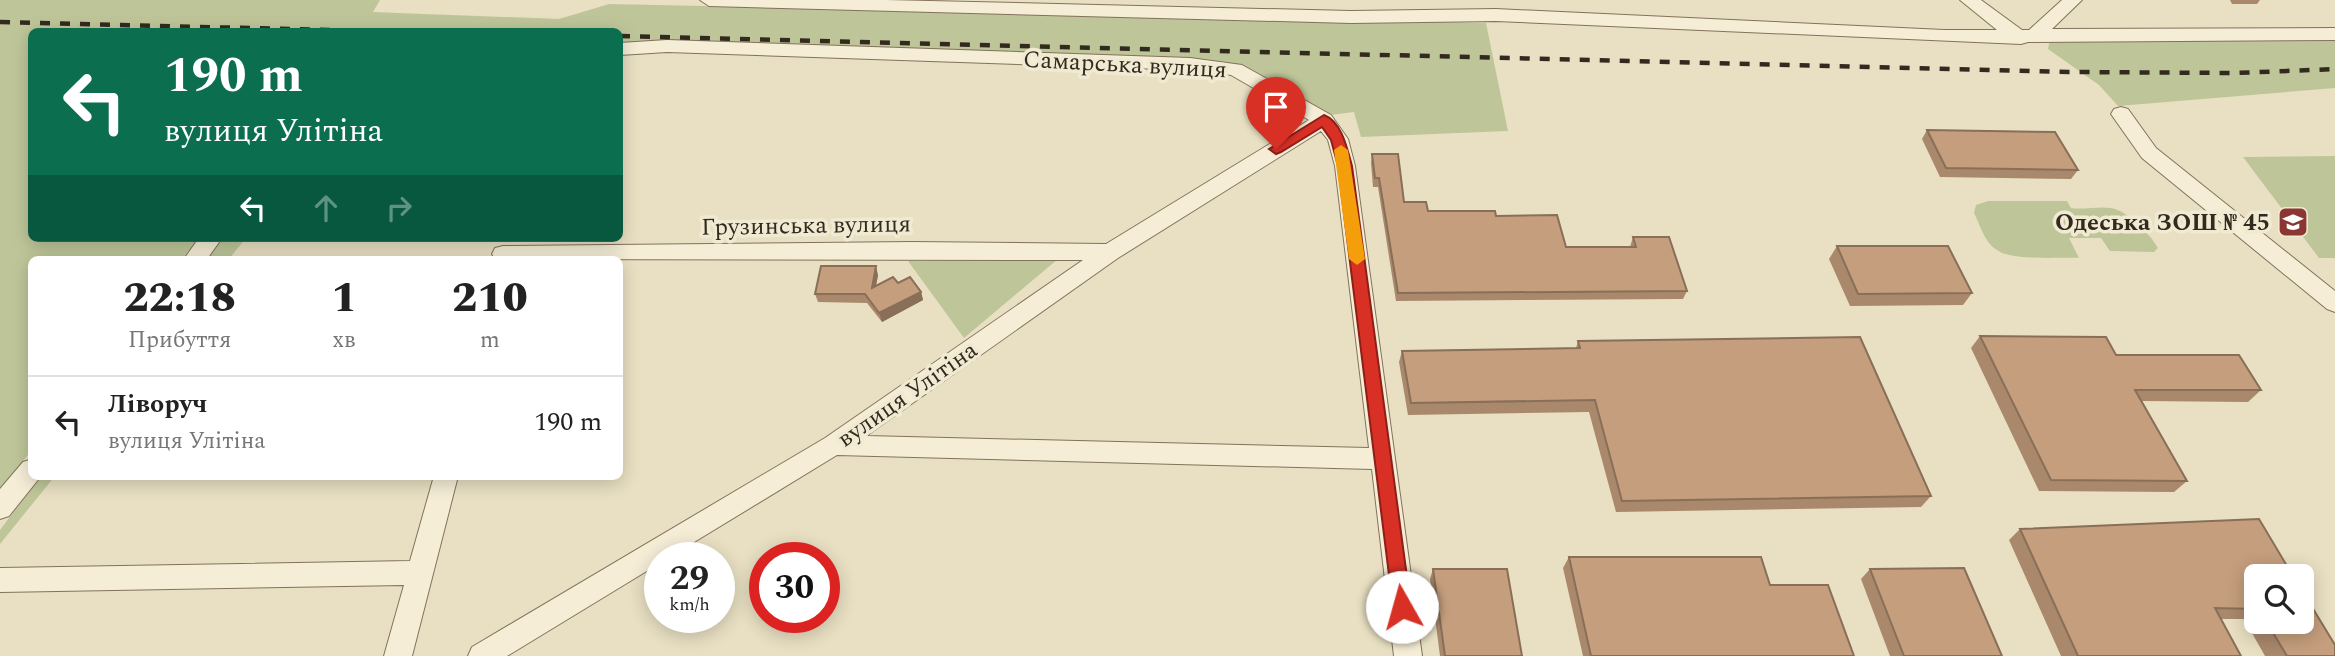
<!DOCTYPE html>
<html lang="uk">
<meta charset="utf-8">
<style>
body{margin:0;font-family:Spectral,serif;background:#f2f2f2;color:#222;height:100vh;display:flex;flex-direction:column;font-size:26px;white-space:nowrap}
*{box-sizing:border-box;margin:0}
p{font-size:23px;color:#767676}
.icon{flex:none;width:38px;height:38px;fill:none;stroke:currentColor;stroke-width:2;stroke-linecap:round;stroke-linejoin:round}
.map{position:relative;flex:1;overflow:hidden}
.panel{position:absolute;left:28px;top:256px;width:595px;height:224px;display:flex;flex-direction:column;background:#fff;border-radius:10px;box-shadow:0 4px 18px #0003}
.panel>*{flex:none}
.guide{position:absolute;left:28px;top:28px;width:595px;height:214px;border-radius:10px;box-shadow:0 4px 18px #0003;background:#0b6e4f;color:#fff;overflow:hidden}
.fabs{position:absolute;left:2244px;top:564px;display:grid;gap:14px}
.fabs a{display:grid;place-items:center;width:70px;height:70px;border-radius:10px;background:#fff;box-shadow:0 4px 18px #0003;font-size:35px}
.speed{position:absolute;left:644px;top:542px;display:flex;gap:14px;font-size:35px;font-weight:700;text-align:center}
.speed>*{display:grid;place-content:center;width:91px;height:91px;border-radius:50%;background:#fff;box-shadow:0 4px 18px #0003;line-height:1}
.speed small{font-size:18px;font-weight:400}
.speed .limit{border:10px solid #d22;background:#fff;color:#111}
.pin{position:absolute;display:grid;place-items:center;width:60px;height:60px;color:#fff;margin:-72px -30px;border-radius:50% 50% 50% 0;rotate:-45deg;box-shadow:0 0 7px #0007}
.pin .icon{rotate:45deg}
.me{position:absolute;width:77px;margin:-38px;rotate:353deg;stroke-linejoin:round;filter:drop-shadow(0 0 5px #0008)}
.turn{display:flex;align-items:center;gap:24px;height:147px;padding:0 21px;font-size:32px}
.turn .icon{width:91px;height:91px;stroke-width:2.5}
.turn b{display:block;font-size:49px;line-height:60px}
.lanes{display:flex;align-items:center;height:66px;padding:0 21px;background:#0003;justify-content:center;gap:35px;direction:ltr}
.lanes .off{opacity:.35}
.eta{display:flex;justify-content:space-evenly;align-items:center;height:119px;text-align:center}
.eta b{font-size:42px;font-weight:800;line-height:49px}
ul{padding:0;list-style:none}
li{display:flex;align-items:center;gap:21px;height:91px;padding:0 21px;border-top:2px solid #e0e0e0}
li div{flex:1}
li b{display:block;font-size:26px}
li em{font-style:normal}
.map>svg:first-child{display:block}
</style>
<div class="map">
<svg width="2335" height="656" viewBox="0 0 2335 656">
<rect width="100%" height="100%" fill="#e9e0c3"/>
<path fill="#bec699" d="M0 0H380L373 12 559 19 609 4 1486 23 1508 131 1361 137 1354 112 1330 115 1257 73 1207 59 620 46V32H32V238H199L182 259H32L31 451 0 490Z
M2335 37V88L2118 106 2099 85 2048 49 2050 39Z
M2335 156V258H2319L2243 157Z
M1988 201H2067L2071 208C2084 210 2098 206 2111 208 2128 211 2150 234 2158 248L2154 252 2110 251 2101 238H2069L2079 258C2060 257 2011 261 1997 250 1985 243 1980 225 1974 213L1976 205Z
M218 238H246L229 259H201Z
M1058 259 964 338 908 261Z
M40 476H55L0 544V530Z"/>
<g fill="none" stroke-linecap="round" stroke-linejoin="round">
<g stroke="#82725c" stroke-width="2">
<path id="minor" d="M700 0H886L1351 11 1496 9 1944 30H1997L1960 0H1981L2022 30H2029L2062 0H2082L2052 29 2335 28V40L2028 42 2021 44 1496 21 1351 23 709 6Z
M667 40 1190 58 1242 65 1331 115 1348 139 1355 166 1422 656H1394L1372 469 837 455 668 558H660V563L507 656H468L472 647 825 438 1083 260 495 259 492 254 495 248 503 246 912 242 1106 244 1309 120 1231 75 1190 70 667 52 620 55V43ZM1321 131 1328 140 1335 166 1369 448 866 436 1118 258Z
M2121 107 2128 109 2156 148 2335 291V312L2327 309 2142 158 2111 114 2114 109Z
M199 238H222L207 259H184Z
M32 459V476H41L9 516 0 519V489L23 462Z
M434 476H458L412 656H384L404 585 0 592V568L410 561Z"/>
</g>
<use href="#minor" fill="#f5edd6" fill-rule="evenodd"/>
<path stroke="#332a1f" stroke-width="4.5" stroke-dasharray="10 10" stroke-linecap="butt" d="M0 22 409 32
M620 36 2069 72 2236 73 2335 69"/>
</g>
<path fill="#a9886c" d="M2230 0H2260L2257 4H2232Z
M1927 130 2078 170 2071 179 1940 177 1922 139Z
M1372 154 1404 202 1428 211 1496 216 1566 247H1630L1633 237 1687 291 1683 299 1396 301 1378 187H1373L1371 163Z
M1837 246 1972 293 1963 305 1850 306 1829 259Z
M878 275 876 286 898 283 921 292 923 300 882 322 867 303 818 302 815 294Z
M1980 336 2116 355 2261 390 2248 402 2142 401 2187 481 2174 492 2039 491 1971 348Z
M1578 341 1931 496 1921 507 1616 512 1589 412 1408 415 1399 362 1402 351 1576 348Z
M2020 529 2256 576V621H2301L2335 656H2265L2244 619H2221L2241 656H2061L2009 540Z
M1569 557 1770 585 1854 656H1583L1563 568Z
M1433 569 1522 656H1440L1430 579Z
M1870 569 2002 656H1890L1861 579Z"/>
<path fill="#896f58" d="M876 266 878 275 874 296 872 288Z
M921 292 923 300 882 322 879 313Z"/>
<path fill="#c49e7d" stroke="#896f58" stroke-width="2" d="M1927 130 2055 132 2078 170 1946 168Z
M1372 154H1398L1404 202H1426L1428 211H1495L1496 216 1557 215 1566 247H1636L1633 237H1669L1687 291 1398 293 1379 178H1375Z
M1837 246H1948L1972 293 1858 294Z
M821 266H876L872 288 893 277 898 283 910 277 921 292 879 313 865 294H815Z
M1980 336 2106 337 2116 355H2239L2261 390H2135L2187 481 2051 480Z
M1860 337 1931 496 1622 501 1595 400 1411 403 1402 351 1580 348 1578 341Z
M2259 519 2293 576H2256V609L2215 608 2241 656H2078L2020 529Z
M1569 557H1761L1770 585H1828L1854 656H1591Z
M1964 568 2002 656H1904L1870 569Z
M1433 569H1507L1522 656H1445Z
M2301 589 2335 645V656H2287L2266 621H2301Z"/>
<path fill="#d93025" stroke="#8d1f18" stroke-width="2" d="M1324 115C1342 122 1347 148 1352 166L1411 607 1409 613 1402 616 1395 613 1393 607 1338 166 1331 140 1322 127 1281 152 1276 154 1269 149Z"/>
<path fill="#f59e0b" d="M1341 145 1348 150 1365 259 1357 265 1349 259 1334 150Z"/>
<defs>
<g id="school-square" transform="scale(1.575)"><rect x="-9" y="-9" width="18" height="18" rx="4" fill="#8b3632" stroke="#f1ead2"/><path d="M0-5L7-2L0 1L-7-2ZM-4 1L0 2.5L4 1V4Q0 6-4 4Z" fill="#fff"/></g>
</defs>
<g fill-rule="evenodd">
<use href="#school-square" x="2293" y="222"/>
</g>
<g text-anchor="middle" stroke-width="7" stroke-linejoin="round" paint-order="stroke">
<g font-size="24" fill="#332a1f" stroke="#f1ead2">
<text transform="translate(1125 64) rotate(3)" y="8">Самарська вулиця</text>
<text transform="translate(806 225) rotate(-1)" y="8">Грузинська вулиця</text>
<text transform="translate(907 394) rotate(-35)" y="8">вулиця Улітіна</text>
</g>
<g font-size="24" font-weight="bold" fill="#332a1f" stroke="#f1ead2" text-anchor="end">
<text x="2270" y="230">Одеська ЗОШ № 45</text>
</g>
</g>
</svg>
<div class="fabs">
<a><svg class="icon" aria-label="search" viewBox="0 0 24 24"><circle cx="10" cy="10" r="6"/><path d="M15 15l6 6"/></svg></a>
</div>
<div class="speed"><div>29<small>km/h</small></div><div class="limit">30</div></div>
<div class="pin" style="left:1276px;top:149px;background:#d93025"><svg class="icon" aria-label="arrive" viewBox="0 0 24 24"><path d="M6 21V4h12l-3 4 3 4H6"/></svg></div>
<svg class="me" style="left:1402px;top:607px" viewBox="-20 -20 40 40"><circle r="19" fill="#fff"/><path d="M0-13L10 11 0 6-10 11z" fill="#d93025"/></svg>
<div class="guide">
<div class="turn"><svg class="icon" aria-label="left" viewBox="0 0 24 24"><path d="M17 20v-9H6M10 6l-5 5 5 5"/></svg><div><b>190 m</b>вулиця Улітіна</div></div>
<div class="lanes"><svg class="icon" aria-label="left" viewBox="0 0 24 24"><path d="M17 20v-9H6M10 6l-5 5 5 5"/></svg><svg class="icon off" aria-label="ahead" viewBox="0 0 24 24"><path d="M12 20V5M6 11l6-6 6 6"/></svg><svg class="icon off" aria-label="right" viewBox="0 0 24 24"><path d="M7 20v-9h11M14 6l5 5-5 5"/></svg></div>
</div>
<section class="panel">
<div class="eta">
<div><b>22:18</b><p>Прибуття</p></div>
<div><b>1</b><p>хв</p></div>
<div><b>210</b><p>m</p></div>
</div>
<ul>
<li><svg class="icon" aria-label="left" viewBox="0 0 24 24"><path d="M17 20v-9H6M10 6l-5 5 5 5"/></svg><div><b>Ліворуч</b><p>вулиця Улітіна</p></div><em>190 m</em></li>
</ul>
</section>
</div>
